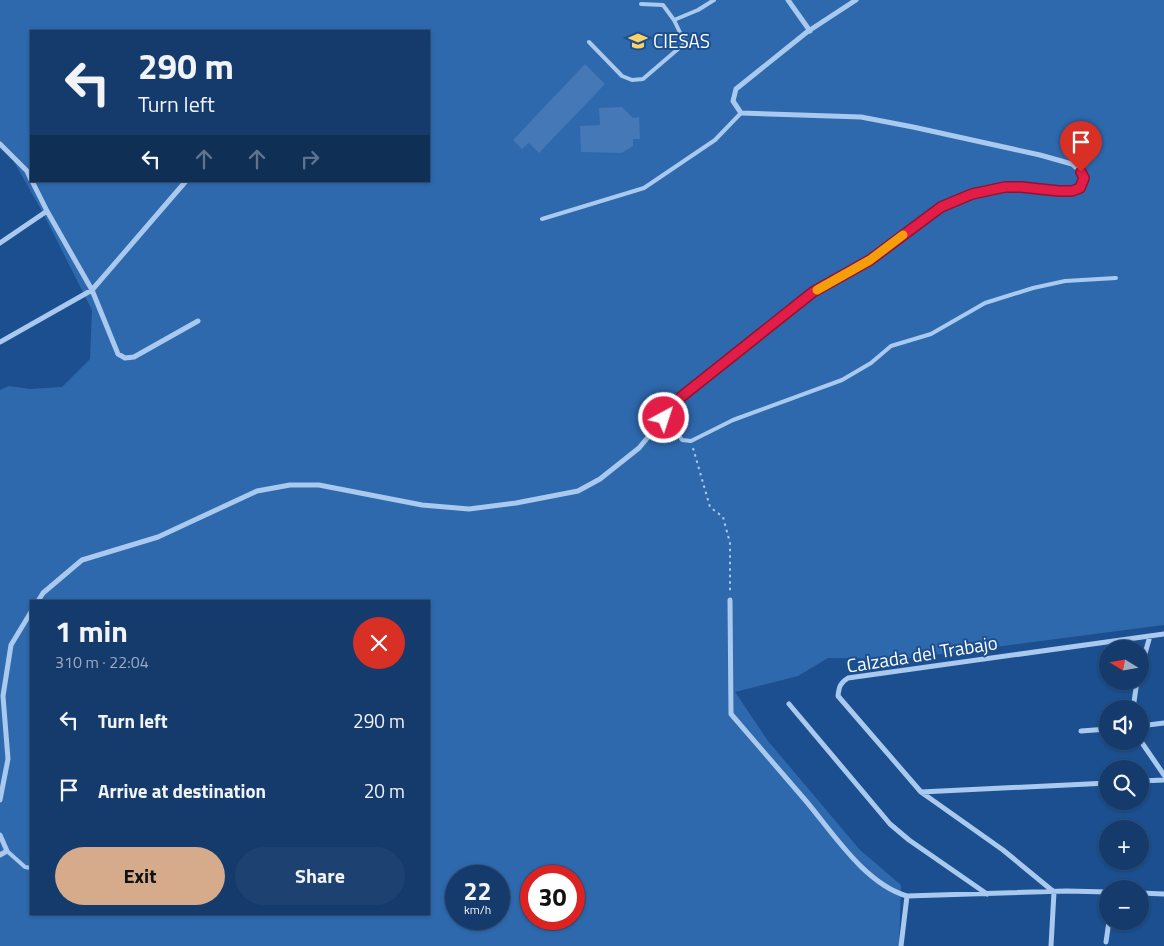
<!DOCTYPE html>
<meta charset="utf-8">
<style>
body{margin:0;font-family:"Titillium Web",sans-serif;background:#1d4271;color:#f1f3f6;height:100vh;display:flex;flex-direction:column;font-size:19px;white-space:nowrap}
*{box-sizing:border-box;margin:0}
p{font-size:16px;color:#9dadc1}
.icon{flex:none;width:28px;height:28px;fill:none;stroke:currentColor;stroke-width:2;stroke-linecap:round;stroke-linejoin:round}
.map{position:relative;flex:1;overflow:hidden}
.drawer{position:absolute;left:30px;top:600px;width:400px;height:315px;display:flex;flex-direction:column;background:#143b6b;border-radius:0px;box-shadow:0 1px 4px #0004,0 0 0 1px #33557e}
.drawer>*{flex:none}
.banner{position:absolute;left:30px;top:30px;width:400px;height:152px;border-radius:0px;box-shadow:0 1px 4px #0004,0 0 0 1px #33557e;background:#143b6b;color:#f1f3f6;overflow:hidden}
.needle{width:32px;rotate:281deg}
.buttons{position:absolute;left:1099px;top:640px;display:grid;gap:10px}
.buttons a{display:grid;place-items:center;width:50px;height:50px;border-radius:50%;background:#143b6b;box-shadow:0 1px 4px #0004,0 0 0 1px #33557e;font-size:25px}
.speed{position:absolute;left:445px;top:865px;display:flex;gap:10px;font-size:25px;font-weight:700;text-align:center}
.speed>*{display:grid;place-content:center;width:65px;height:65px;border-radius:50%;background:#143b6b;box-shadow:0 1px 4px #0004,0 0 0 1px #33557e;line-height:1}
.speed small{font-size:12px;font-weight:400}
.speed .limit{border:8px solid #d22;background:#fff;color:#111}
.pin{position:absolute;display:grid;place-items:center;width:42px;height:42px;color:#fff;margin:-51px -21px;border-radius:50% 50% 50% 0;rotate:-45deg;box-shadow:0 0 5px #0007}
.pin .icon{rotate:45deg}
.me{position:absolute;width:55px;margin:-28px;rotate:40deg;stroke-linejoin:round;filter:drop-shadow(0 0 4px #0008)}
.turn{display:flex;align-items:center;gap:18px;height:105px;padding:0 25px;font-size:22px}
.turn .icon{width:65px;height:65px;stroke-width:2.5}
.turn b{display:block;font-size:35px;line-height:42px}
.lanes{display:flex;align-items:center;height:48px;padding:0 25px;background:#0003;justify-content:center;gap:25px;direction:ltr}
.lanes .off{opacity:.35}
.round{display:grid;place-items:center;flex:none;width:52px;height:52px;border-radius:26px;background:#1d4271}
.headline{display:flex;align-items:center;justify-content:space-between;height:85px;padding:0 25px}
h1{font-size:30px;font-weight:700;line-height:38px}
.action{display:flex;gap:10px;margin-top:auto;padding:10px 25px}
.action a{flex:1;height:58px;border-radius:30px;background:#d6ab8b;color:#111;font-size:20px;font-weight:700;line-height:58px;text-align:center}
.action a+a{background:#1d4271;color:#f1f3f6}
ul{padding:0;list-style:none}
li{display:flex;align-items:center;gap:15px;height:70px;padding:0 25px}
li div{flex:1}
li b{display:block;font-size:19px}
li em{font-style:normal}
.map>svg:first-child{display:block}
</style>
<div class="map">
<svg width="1164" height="946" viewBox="0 0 1164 946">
<rect width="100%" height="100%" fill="#1b4f8f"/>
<path fill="#2e69ad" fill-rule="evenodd" d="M0 0H1164V625L904 659 828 658 798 676 735 692 768 741 860 850 901 885 899 946H0V390L9 386 30 389 62 387 90 359 92 310 43 213 13 160 0 144ZM31 31H429V181H31ZM31 601H429V914H31ZM456 876H499V919H456ZM531 876H574V919H531Z"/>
<path fill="#4478b7" d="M585 64 605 84 539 153 529 143 522 149 513 140Z
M622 107 633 118 639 117 640 139H633V146L622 153 581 152 580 126 600 125 599 108Z"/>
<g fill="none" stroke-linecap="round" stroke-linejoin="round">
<path stroke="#a9c9ee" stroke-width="2" stroke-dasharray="2.5 4" stroke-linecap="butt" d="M693 448 710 507 723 517 730 543V593"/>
<path stroke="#a9c9ee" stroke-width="4" d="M674 20 698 10 714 0
M589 42 622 76 632 80 643 79 685 43 674 20 663 5 641 4
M542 219 644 188 715 140 741 113
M681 397 678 434 682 440 691 441 733 420 842 380 871 363 891 346 931 334 985 303 1033 288 1065 281 1116 278
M7 851 25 867 31 868"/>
<path stroke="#a9c9ee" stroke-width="5" d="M788 0 810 31
M0 144 27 171 31 180
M32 181 47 211 92 290 118 354 125 358 134 357 198 321
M0 243 47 211
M0 342 92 290 186 181
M730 600 731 714C756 743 781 772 806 801 833 833 865 884 907 896L1066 891 1108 892
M38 601 43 593 82 560 158 537 257 491 290 485H319L422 505 469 509 516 503 578 491 600 479 639 448 681 397 813 292 870 260 941 207 972 194 1005 187H1021L1059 191H1072L1080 188 1084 178 1081 172 1072 164 1040 155 913 127 861 117 741 113 733 101 736 89 807 32 856 0
M1140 671 1150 636
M789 704 890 824 909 840 987 894
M1133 709 1137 681
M1140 726 1164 723
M1081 731 1108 729
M1140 740 1164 775
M1140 781 1164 780
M921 792 1108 783
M0 800 8 759 3 696 11 645 31 612
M0 835 7 851 0 855
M1140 893 1164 894
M1106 942 1109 921
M901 946 907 896
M1051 946 1054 892 1003 850 921 792 838 696C839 687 840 683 848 678L1164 634"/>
</g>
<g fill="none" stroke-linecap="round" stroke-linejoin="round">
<g stroke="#92132f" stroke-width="12">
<path id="route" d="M664 418 681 397 813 292 870 260 941 207 972 194 1005 187H1021L1059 191H1072L1080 188 1084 178 1081 172"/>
</g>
<use href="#route" stroke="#e11d48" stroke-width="9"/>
<path stroke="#f59e0b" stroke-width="9" d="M817 290 870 260 903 235"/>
</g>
<defs>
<g id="university-bare" transform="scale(1.5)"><path d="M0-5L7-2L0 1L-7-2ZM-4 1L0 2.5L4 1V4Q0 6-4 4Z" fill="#ffd166" stroke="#1b4f8f" stroke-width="2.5" paint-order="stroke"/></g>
</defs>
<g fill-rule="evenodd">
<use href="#university-bare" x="638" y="41"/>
</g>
<g text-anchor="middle" stroke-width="4" stroke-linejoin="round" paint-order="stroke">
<g font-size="19" fill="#fff" stroke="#1b4f8f" text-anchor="start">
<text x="653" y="48">CIESAS</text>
</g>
<g font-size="19" fill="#fff" stroke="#1b4f8f">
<text transform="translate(922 654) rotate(-9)" y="7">Calzada del Trabajo</text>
</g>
</g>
</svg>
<div class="buttons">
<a><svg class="needle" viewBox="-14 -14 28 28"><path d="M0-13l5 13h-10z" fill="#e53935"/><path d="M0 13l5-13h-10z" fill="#9dadc1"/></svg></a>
<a><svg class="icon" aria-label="sound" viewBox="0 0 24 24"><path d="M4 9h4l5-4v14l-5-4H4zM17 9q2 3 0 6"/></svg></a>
<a><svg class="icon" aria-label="search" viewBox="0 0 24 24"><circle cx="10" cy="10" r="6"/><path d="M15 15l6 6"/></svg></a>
<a>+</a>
<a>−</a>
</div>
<div class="speed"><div>22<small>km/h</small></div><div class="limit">30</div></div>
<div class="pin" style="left:1081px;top:172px;background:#d93025"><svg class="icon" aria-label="arrive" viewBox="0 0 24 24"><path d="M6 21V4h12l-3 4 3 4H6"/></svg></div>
<svg class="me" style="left:664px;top:418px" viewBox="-20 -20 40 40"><circle r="17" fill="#e11d48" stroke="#fff" stroke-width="3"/><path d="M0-11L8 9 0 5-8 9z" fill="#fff"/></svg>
<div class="banner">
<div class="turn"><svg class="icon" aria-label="left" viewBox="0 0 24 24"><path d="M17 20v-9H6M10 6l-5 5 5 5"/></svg><div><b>290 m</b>Turn left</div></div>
<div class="lanes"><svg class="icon" aria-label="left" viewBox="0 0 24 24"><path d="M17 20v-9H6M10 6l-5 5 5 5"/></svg><svg class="icon off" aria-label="ahead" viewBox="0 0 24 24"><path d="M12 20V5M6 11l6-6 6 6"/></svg><svg class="icon off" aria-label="ahead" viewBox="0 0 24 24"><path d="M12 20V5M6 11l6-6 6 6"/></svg><svg class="icon off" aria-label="right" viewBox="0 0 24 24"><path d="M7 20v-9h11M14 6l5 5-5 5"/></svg></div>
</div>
<section class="drawer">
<div class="headline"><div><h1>1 min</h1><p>310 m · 22:04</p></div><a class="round" style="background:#d93025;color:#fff"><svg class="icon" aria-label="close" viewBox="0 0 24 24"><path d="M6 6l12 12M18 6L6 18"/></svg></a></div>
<ul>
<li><svg class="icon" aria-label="left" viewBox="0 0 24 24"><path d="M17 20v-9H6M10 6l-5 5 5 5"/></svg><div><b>Turn left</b></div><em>290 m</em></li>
<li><svg class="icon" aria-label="arrive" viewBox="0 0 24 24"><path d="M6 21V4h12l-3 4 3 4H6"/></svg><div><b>Arrive at destination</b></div><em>20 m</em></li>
</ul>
<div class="action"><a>Exit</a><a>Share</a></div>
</section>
</div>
